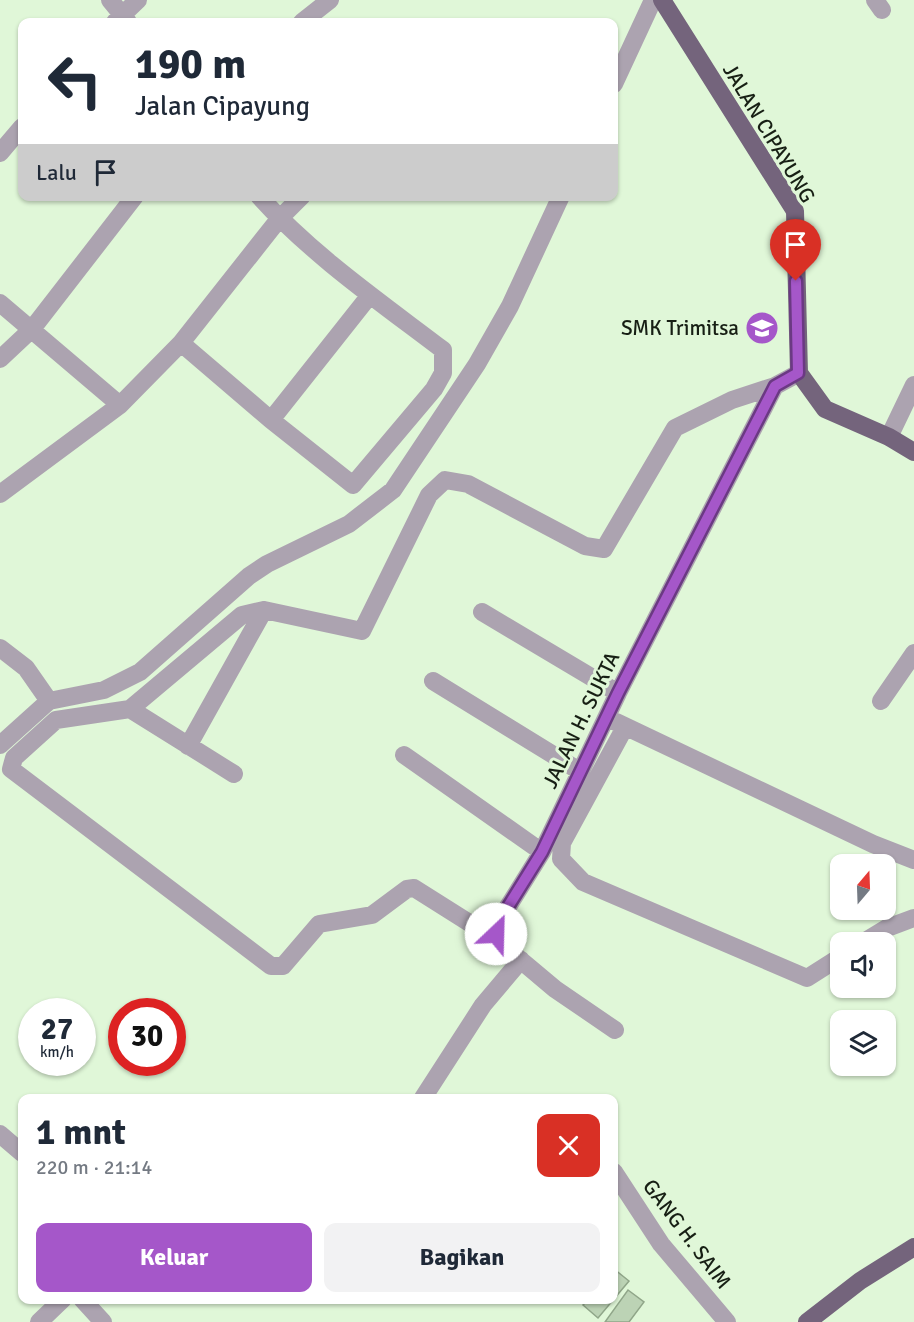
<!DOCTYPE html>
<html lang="id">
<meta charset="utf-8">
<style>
body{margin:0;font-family:Signika,sans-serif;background:#f2f2f3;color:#1f2937;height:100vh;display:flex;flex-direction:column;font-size:22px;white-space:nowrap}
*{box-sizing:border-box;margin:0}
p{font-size:20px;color:#747a83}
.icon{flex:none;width:33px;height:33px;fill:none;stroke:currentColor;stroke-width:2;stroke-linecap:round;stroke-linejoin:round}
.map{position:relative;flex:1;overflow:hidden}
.panel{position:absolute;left:18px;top:1094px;width:600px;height:210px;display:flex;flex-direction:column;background:#fff;border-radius:12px;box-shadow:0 2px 4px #0004}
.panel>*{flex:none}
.hud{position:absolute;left:18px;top:18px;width:600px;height:183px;border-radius:12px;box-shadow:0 2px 4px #0004;background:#fff;color:#1f2937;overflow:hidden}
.needle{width:39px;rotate:19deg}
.tools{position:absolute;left:830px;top:854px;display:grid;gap:12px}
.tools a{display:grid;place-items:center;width:66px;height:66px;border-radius:12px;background:#fff;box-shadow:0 2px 4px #0004;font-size:30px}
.speed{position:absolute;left:18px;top:998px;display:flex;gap:12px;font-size:30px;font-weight:700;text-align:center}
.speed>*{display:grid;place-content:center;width:78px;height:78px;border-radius:50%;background:#fff;box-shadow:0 2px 4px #0004;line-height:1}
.speed small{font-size:15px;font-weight:400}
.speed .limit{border:9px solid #d22;background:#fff;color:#111}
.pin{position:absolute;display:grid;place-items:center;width:51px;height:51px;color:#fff;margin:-62px -26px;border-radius:50% 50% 50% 0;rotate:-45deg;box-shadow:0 0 6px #0007}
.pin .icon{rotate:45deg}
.me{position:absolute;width:66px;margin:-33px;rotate:24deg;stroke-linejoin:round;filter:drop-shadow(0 0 4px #0008)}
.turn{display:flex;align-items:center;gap:21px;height:126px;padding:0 18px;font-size:27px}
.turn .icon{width:78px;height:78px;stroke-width:2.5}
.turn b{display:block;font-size:42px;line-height:51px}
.then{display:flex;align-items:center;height:57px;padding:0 18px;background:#0003;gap:12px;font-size:22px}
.round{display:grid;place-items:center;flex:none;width:63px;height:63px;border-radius:12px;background:#f2f2f3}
.headline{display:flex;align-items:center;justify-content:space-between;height:102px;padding:0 18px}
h1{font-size:36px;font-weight:800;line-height:45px}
.primary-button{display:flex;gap:12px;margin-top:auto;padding:12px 18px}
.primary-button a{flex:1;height:69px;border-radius:12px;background:#a557c9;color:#fff;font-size:24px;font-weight:800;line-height:69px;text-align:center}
.primary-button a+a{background:#f2f2f3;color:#1f2937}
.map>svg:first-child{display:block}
</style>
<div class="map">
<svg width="914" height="1322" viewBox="0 0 914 1322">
<rect width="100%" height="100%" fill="#e0f7d8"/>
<path fill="#bcd3b5" stroke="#90a689" stroke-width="1.5" d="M614 1269 629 1281 598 1318 583 1305 589 1299H614Z
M628 1290 644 1302 629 1322H605Z"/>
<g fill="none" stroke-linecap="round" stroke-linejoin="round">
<path stroke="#aca3b0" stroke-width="18" d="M110 0 128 22
M875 0 882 10
M115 22 138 0
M302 22 330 0
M614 84 653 0
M0 153 22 127
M0 303 120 405
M181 343 271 420 353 485 434 389 443 373V350C380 302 312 255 259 196
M0 359 32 329 135 196
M271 420 370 295
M889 437 914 385
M0 494 120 405 181 343 279 219 302 196
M482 612 618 693
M0 648 26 668 49 701
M433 681 581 772
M881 701 914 653
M130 709 234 774
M616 722 873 844 914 860
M625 727 562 843 561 859 583 882 807 978 840 957
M0 745 49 701 104 690 140 672 249 576 267 564 349 524 393 490 477 364 510 306 561 196
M188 746 264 610
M404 755 542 852
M498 941 414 888 407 889 372 915 319 924 283 966H271L11 769 14 758 56 720 130 709 242 615 264 610 362 631 429 495 445 480 468 484 585 546 604 549 675 428 732 400 775 386 799 373
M864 942 887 928 914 918
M615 1030 555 989 498 941 496 934 501 918 542 852 618 693 775 386
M423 1098 483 1005 521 960
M0 1134 22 1153
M614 1172 661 1244 727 1322
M82 1299 103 1322
M39 1322 63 1299"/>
<path stroke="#74647c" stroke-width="18" d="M662 0 795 211 799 373 825 409 889 437 914 452
M807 1322 860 1281 914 1247"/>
</g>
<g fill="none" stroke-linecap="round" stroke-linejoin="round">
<g stroke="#6b3983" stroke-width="15">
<path id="route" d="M496 934 501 918 542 852 618 693 775 386 798 373 796 281"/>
</g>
<use href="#route" stroke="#a557c9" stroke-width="10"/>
</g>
<defs>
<g id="school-disc" transform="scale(1.725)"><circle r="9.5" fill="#a557c9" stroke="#e0f7d8"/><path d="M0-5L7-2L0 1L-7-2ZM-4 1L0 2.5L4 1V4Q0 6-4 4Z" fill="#fff"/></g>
</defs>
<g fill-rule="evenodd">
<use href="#school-disc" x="762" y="328"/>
</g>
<g text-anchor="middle" stroke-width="6" stroke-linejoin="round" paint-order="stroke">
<g font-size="21" fill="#171f14" stroke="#e0f7d8">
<text transform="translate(769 133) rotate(59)" y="7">JALAN CIPAYUNG</text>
<text transform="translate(581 720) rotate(-64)" y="7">JALAN H. SUKTA</text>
<text transform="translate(687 1234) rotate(53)" y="7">GANG H. SAIM</text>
</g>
<g font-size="21" fill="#171f14" stroke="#e0f7d8" text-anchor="end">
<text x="739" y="335">SMK Trimitsa</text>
</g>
</g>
</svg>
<div class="tools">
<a><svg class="needle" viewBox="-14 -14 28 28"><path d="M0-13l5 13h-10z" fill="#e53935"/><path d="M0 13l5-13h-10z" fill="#747a83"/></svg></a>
<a><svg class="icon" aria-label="sound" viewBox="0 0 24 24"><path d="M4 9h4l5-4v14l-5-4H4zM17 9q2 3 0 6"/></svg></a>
<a><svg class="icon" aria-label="layers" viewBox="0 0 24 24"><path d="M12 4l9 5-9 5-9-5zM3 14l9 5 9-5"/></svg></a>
</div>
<div class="speed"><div>27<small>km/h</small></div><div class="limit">30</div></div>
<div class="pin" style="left:796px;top:281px;background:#d93025"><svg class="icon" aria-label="arrive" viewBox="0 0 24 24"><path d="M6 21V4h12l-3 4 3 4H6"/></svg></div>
<svg class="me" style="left:496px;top:934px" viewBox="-20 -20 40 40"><circle r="19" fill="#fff"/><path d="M0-13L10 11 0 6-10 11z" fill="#a557c9"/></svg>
<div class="hud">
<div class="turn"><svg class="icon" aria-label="left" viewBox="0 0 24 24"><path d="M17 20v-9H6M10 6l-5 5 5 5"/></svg><div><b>190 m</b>Jalan Cipayung</div></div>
<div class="then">Lalu<svg class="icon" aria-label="arrive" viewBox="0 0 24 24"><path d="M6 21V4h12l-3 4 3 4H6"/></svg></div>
</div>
<section class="panel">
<div class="headline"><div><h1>1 mnt</h1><p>220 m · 21:14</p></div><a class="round" style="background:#d93025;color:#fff"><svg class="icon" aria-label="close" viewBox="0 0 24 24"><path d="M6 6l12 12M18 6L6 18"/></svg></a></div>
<div class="primary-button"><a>Keluar</a><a>Bagikan</a></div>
</section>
</div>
